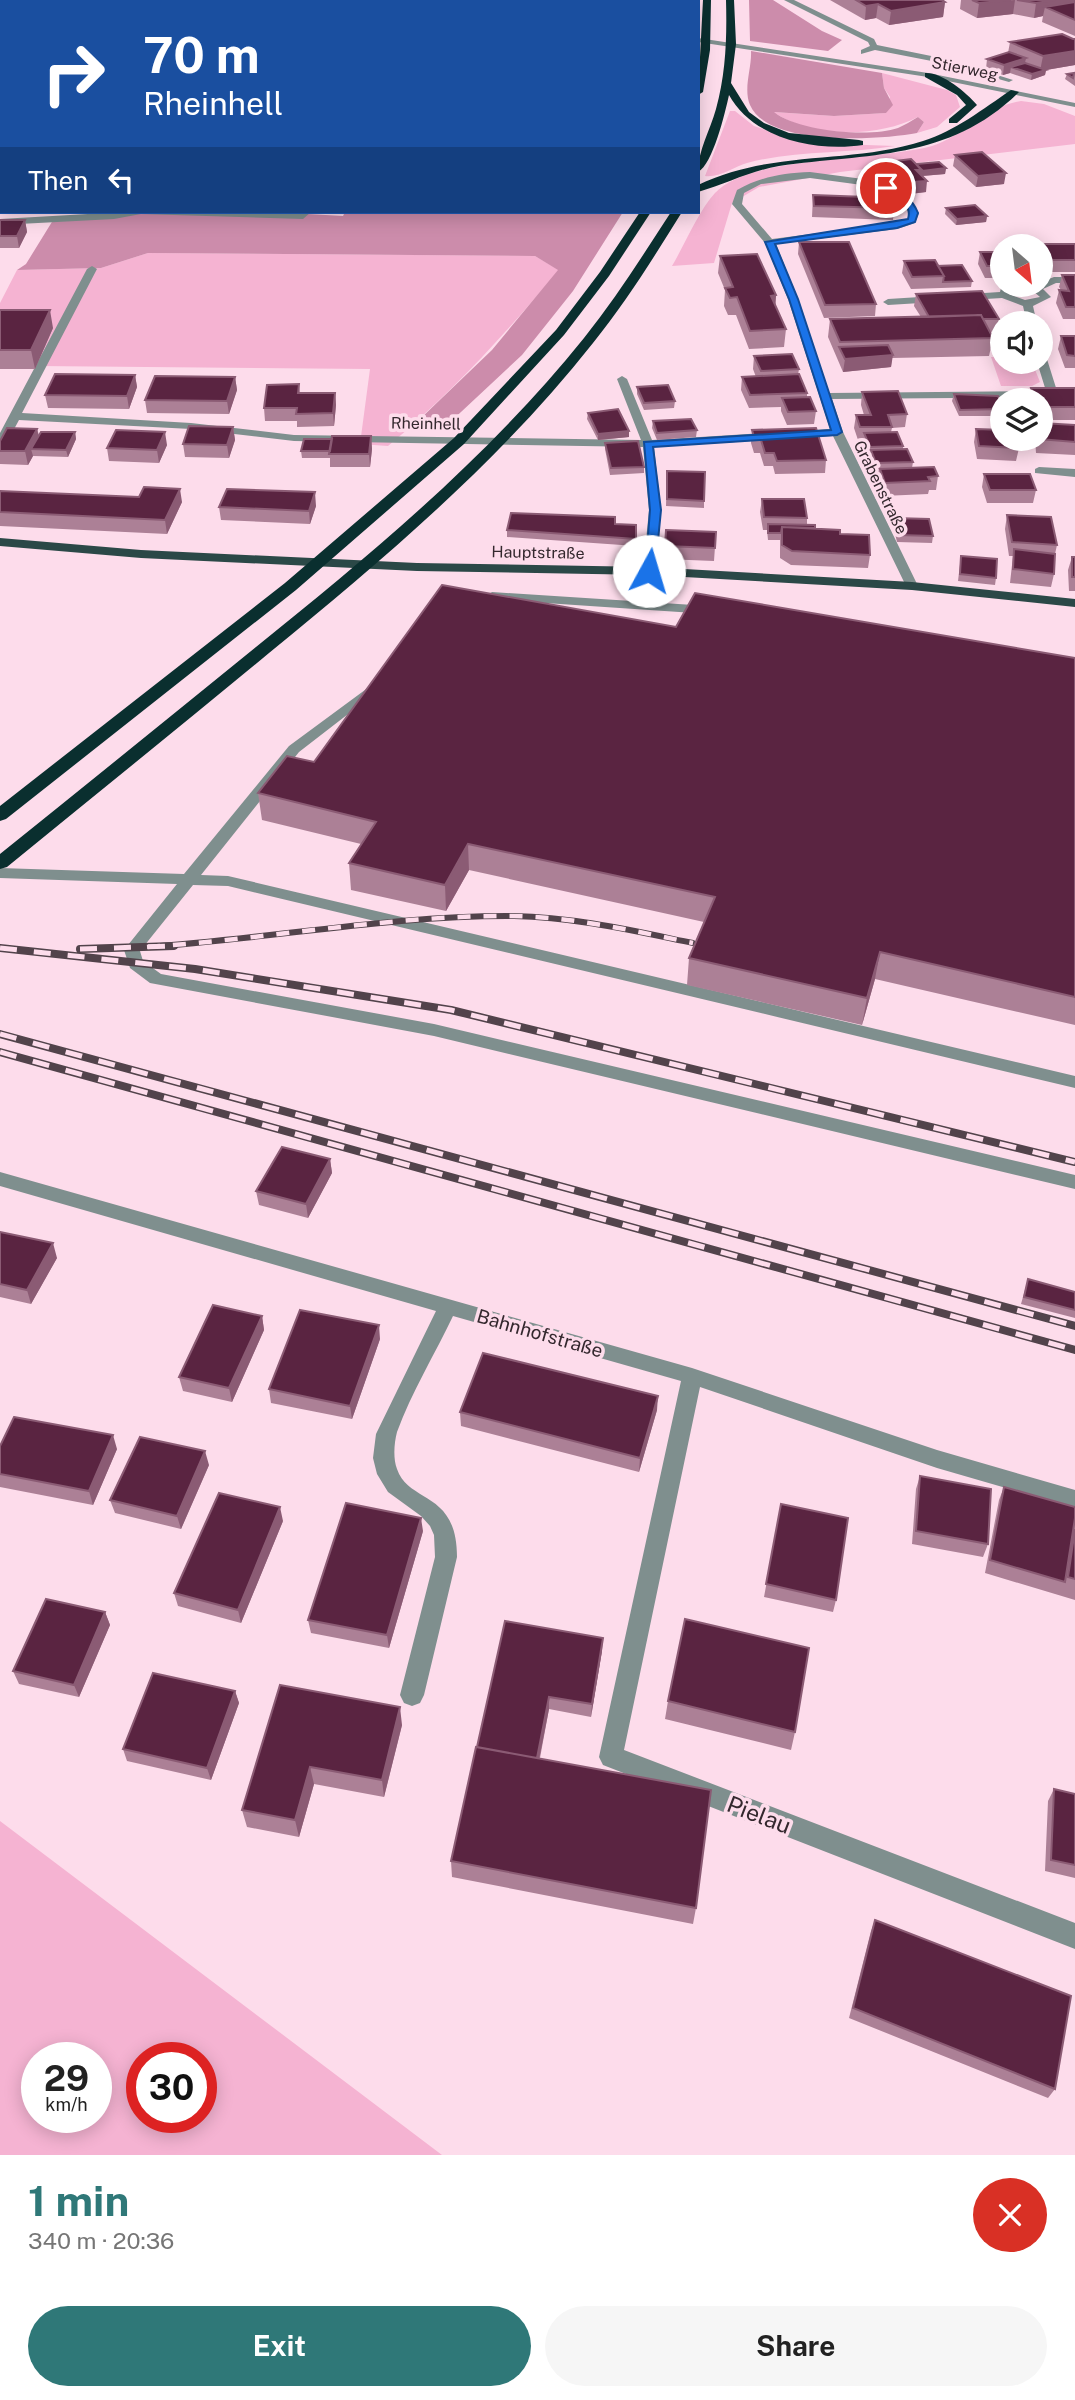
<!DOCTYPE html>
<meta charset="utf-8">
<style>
body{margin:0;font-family:"Public Sans",sans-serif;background:#f6f6f6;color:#222;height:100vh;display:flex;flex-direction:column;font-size:26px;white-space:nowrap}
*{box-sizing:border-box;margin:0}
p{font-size:23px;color:#767676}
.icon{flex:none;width:38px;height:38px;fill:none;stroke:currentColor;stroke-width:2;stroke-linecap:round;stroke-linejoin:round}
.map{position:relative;height:2155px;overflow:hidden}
.details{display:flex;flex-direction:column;background:#fff;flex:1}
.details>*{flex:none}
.banner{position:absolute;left:0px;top:0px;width:700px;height:214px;box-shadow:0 4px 18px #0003;background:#1a4fa0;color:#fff;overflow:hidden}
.needle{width:46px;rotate:152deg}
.tools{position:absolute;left:990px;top:234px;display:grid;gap:14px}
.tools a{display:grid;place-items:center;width:63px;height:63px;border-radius:50%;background:#fff;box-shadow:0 4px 18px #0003;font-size:35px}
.speed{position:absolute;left:21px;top:2042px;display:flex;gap:14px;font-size:35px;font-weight:700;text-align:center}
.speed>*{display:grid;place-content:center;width:91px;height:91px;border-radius:50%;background:#fff;box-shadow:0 4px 18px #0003;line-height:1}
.speed small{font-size:18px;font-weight:400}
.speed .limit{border:10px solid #d22;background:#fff;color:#111}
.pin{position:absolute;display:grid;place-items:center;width:60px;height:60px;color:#fff;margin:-30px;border:4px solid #fff;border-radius:50%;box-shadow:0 2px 7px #0007}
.me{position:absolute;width:77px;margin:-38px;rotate:6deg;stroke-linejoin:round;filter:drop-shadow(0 0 5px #0008)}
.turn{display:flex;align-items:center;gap:24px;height:147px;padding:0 28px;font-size:32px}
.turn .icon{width:91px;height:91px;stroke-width:2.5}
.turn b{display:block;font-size:49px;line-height:60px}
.then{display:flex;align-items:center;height:66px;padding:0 28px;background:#0003;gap:14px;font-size:26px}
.round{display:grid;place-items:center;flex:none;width:74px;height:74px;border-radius:37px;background:#f6f6f6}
.head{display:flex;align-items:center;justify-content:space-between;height:119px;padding:0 28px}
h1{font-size:42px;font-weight:700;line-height:52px;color:#2f7878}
.action{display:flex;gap:14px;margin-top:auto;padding:14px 28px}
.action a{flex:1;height:80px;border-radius:42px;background:#2f7878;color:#fff;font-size:28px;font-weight:700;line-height:80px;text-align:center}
.action a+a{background:#f6f6f6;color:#222}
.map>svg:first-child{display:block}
</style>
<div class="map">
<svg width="1075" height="2155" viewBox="0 0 1075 2155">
<rect width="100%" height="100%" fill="#fddceb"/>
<path fill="#f5b3d2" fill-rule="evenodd" d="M882 73 947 90 956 95 960 107 937 127 917 133 924 122 918 117C877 138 812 138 773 112L834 116 886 113 890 97 884 88Z
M1021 101 1044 104 1075 116V144L840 172 759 187 732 203 714 263 672 266C685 244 699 210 715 193 750 155 879 161 932 146 964 136 986 106 1021 101Z
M730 111H735L754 126 787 137 838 144 895 146C846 154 795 150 747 163 734 167 719 178 705 176Z
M148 253 535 256 559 270C505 334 452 393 388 446L360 444 370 369 37 366 35 369H0V303L17 270 101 268Z
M991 357H1003V362H1032L1040 382 1032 386H1001Z
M0 1821 442 2155H443H0ZM96 2058V2118H37V2058ZM201 2058V2118H142V2058Z"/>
<path fill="#cc8cab" d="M749 0H773L822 31 842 40 828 51 750 41Z
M751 51 882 73 884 88 893 105 886 113 834 116 774 112C797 131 869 138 898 128 905 125 911 121 918 117L924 122 917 133C880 140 768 147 750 105 743 88 752 68 751 51Z
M126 212H273L343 216 345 212H623L573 291 522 355 446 426 419 420 492 350 558 270 535 256 148 253 101 268 17 270 26 264 55 217Z"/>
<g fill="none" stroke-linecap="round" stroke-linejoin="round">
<path fill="#7f8f8e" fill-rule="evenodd" d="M32 0H78L80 2H34Z
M316 0H324L315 2Z
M784 0H794L874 39 877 45 946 59 1013 80 1009 82 942 63 875 50 861 54V50L870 46 868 42Z
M698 38 928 73 1075 103V107L928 77 698 42Z
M810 172 863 179 905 193 919 213 915 223 897 229 776 244 798 299 829 393 1046 391 1037 362H1041V353L1046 356 1057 391H1075V397L832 399 843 432 918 586 917 589 912 590 906 586 833 436 654 447 661 510 655 571 649 575 643 571 649 510 643 447 294 441 191 429 19 420 6 444 0 447V433L87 269 92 266 97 269 22 413 191 423 294 435 641 440 617 379 622 376 627 379 652 440 830 429 788 299 765 243 732 204 737 190C760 177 783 173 810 172ZM810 178 862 185 899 197 909 213 908 219 896 223 772 239 742 204 744 193 761 184Z
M2 188V195L0 196V189Z
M123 212 300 213 311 212 303 219 141 214 114 219 0 225V219Z
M1054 277H1075V283H1056L1043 289 1051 297 1033 306 1037 324H1027L1023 306 1002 298 888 305 883 302 888 299 1000 292 1001 288 1041 285V282ZM1022 289 1033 291 1040 297 1025 300 1009 294Z
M1039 467 1075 469V477L1035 473V469Z
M492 592 709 606 716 610 709 614 487 599 486 596Z
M369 687 374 688V694L299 752 201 875 228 876 1075 1076V1088L228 886 193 885 140 951 143 961 161 974 434 1024 1075 1175V1189L434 1036 150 983 130 968 124 950 177 884 0 878V868L184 874 289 746Z
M0 1172 692 1368 937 1450 1075 1490V1508L937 1468 700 1387 624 1750 1075 1923V1949L603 1765 599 1757 681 1381 453 1316C435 1354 411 1393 397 1432 394 1443 393 1459 397 1469 409 1504 457 1490 457 1557L424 1695 420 1703 412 1706 404 1703 400 1695 435 1557 434 1535 430 1526 421 1516 388 1492 377 1474 373 1458 376 1434 436 1311 0 1186Z"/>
<path fill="#2b4847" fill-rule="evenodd" d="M0 538 141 550 417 563 649 567 912 582 1075 599V607L912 590 649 575 417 571 141 558 0 546Z"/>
<path fill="#0a2f2f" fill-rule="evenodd" d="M703 0H711L710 50 703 92 698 95Z
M726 0H734L736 44 731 83 749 112 764 123 789 133 859 140 863 141V145C816 152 753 139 729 95 725 113 713 164 698 172 698 150 710 131 716 109 726 73 727 37 726 0Z
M925 73C942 72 966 92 977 105L957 123H949V119L966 105 957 95 925 77Z
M1011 90 1019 92C949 161 868 153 779 166 750 171 726 184 698 192V185C774 149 848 165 923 141 955 131 983 109 1011 90Z
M640 212H651L609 276 564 335 464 444 296 590 6 819 0 821V806L285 583 454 438 556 330 600 272Z
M671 212H682C654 257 626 302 593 343 500 461 384 559 269 653 182 725 94 796 7 867L0 869V854C86 785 171 716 256 647 373 553 489 456 584 338 616 298 643 255 671 212Z"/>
<g stroke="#52434b" stroke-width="6">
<path id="rail-far1" d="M147 947C269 939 391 915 514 916 574 917 634 931 693 943"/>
</g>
<g stroke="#52434b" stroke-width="8">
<path id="rail" d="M0 948 195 969 451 1010 1075 1162
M80 949 174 946
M0 1034 1075 1326
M0 1052 1075 1350"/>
</g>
<use href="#rail-far1" stroke="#fddceb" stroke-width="4.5" stroke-dasharray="13" stroke-linecap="butt"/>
<use href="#rail" stroke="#fddceb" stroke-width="5" stroke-dasharray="17" stroke-linecap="butt"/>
</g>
<path fill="#ac8096" d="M830 0H942L945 2 943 17 889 25 876 18 865 20Z
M961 0H1075V36L1042 22 1043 16 1034 18 1013 14 977 18 960 9Z
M2 33V60L0 59V34Z
M1075 39V65L1046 70 1045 75 1031 80 1010 73 1003 75 986 69 987 59 1008 53 1010 42Z
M1075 73V86L1065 79 1067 74Z
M955 155 1004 184 976 187 953 166Z
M888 162 946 168 945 174 923 176 926 192 910 194 887 173Z
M813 195 894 208 893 220 812 217Z
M946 208 987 216 986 222 956 225 945 214Z
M0 220H25L27 232 19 248H0Z
M799 242 876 304 875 316 824 318 798 254Z
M1044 244H1075V272H1050L1041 256Z
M980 252H1003V278H985L978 264Z
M720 256 776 295 775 305 786 329 784 347 749 349 736 315H728L724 306 725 290 718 273Z
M904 261 938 266 972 281 971 287 911 289 902 273Z
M1062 275H1075V319H1063L1056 303 1059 290H1061L1059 287Z
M916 294 999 319 997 331 989 332 993 338 989 356 892 358 891 367 843 372 828 337 830 319 921 317 914 306Z
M0 310 53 328 35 369H0Z
M1061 336H1075V368H1065L1058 349Z
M754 356 799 369 798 375 807 393V397L816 411 814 424 787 425 781 411V407L749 408 741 390 742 377H756L753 369Z
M135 375 137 387 129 409 48 408 45 395Z
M235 377 237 390 229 414 147 413 145 400Z
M299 384 300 393H335L336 405 334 426 297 427V421H265L264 408Z
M637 387 675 401 674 408 644 410 637 394Z
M1031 388H1075V420H1041V401H1029Z
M862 392 907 414 905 427 892 428 891 432 903 446V449L913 462 912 468 938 476 936 490H929L928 494 883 496 878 482 879 476H874L869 463V460H868L862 446 863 440H858L854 428 856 415H864L861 405Z
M954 394 1003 406V416H959L952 401Z
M588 413 629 437 598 440 587 419Z
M653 421 697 430 696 437 657 440 652 428Z
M1075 425V455L1036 453 1035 439H1041Z
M233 427 235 440 229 458 185 457 183 444Z
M37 429 39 435 75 432 76 439 68 457 33 456 28 465 0 464V441Z
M976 429 1019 448 1016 461 977 459 974 442Z
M752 430 826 460 825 473 775 474 773 466H764L760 453H754L751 443Z
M371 436 372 449 370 467H330V458H302L301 451 332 439Z
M605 443 644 467V473L610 475 605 449Z
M167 445 159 463 109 461 107 448Z
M667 471 704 501V508L666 506Z
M984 474 1036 490 1033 503H987L982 487Z
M0 491 139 497 182 502 167 534 0 526Z
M762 499 807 518V525L815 528 840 534 870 555 868 568 791 565 780 558V540H768L767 530H763L760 512Z
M316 506 310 524 221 520 219 507Z
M1007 515 1057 545 1055 554 1054 574 1051 587 1010 583 1013 556H1009L1005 529Z
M894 518 933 536 932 543 897 542 893 525Z
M615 524 636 525V546L507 537V530Z
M666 530 716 532 714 561 664 559Z
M961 556 996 578 995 585 958 581Z
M1072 557H1075V591H1069L1068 570Z
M676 627 1075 658V1025L875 979 862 1025 687 985 689 958 704 922 469 870 446 911 351 890 349 863 361 844 262 820 258 793 314 762Z
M330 1159 332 1173 308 1218 259 1205 256 1191Z
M0 1232 57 1258 31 1304 0 1297Z
M1028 1279 1075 1292V1318L1021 1304Z
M262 1316 264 1330 232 1402 183 1391 179 1377Z
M380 1339 352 1419 271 1403 269 1389Z
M657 1410 639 1472 461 1426 460 1412Z
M0 1446 117 1449 93 1505 0 1487Z
M209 1465 181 1529 115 1513 110 1500Z
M920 1476 988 1544 983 1557 912 1544 916 1489Z
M1004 1487 1075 1507V1600L985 1573 999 1500Z
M781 1504 836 1600 833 1612 764 1597Z
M283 1521 241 1623 178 1606 174 1593Z
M423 1531 389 1648 311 1633 308 1620Z
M105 1612 110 1625 79 1697 19 1684 13 1671Z
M602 1651 591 1717 549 1709 540 1758 696 1908 693 1924 452 1877 451 1861 477 1747Z
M280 1685 402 1725 384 1797 314 1784 299 1837 247 1827 242 1810Z
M235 1691 239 1703 211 1780 127 1761 123 1749Z
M668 1701 795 1732 791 1750 665 1719Z
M1054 1789 1075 1794V1878L1045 1871 1048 1801Z
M875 1920 1055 2089 1048 2098 849 2018 871 1931Z"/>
<path fill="#8b5b74" d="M1015 0 1013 14 977 18 979 3Z
M1055 0H1075V10L1045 7 1043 16 1034 18 1036 3Z
M945 2 943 17 889 25 891 11Z
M878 4 876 18 865 20 866 6Z
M1075 51V65L1046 70 1045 75 1031 80 1032 74 1040 71 1043 56Z
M1026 58 1024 68 1011 67 1010 73 1003 75 1004 65Z
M946 168 945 174 921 176 916 170Z
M1006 173 1004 184 976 187 978 176Z
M927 181 926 192 910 194 912 182Z
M987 216 986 222 956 225 957 219Z
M25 220 27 232 19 248 17 236Z
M776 295 775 313 771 296Z
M50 310 53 328 35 369 31 350Z
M893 355 891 367 843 372 845 359Z
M135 375 137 387 129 409 127 396Z
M235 377 237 390 229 414 227 401Z
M335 393 336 405 334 426 333 413Z
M233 427 235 440 229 458 227 445Z
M37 429 40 442 31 449 33 456 28 465 25 451Z
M629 431V437L598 440V434Z
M75 432 76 439 68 457 66 450Z
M165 432 167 445 159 463 157 450Z
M371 436 372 449 370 467 369 454Z
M180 489 182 502 167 534 165 520Z
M315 492 316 506 310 524 309 511Z
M468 844 469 870 446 911 445 885Z
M880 952 875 979 862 1025 867 998Z
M330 1159 332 1173 308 1218 306 1204Z
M53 1243 57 1258 31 1304 27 1290Z
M262 1316 264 1330 232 1402 229 1388Z
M379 1325 380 1339 352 1419 350 1406Z
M658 1396 657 1410 639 1472 640 1458Z
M113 1435 117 1449 93 1505 89 1491Z
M205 1451 209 1465 181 1529 177 1516Z
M280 1507 283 1521 241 1623 238 1610Z
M421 1518 423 1531 389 1648 387 1635Z
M105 1612 110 1625 79 1697 74 1685Z
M603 1638 602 1651 591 1717 592 1704Z
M235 1691 239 1703 211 1780 207 1768Z
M549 1697V1709L536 1775V1763Z
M400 1707 402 1725 384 1797 382 1780Z
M310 1767 314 1784 299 1837 295 1820Z"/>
<path fill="#5a2441" stroke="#8b5b74" stroke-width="2" d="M856 0H942L945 2 891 11 878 4 866 6Z
M972 0H1011L979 3Z
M1017 0H1055L1036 3Z
M1075 2V20L1045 7Z
M1062 34 1073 39H1075V51L1043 56 1010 42Z
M0 45 2 46V54H0Z
M1009 52 1026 58 1004 65 987 59Z
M1025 63 1046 70 1032 74 1011 67Z
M1074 73 1073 78 1067 74Z
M982 152 1006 173 978 176 955 155Z
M911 159 922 170H916L927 181 912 182 888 162Z
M0 160H2V174L0 175Z
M939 162 946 168 922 171 916 164Z
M813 195 893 198 894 208 814 206Z
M975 205 987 216 957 219 946 208Z
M0 220H25L17 236H0Z
M799 242H849L876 304 825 305Z
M1044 244H1075V260H1052Z
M980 252H1003V266H987Z
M757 254 776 295 771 296 786 329 750 331 737 297 730 298 725 288 733 287 720 256Z
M935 260 944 276 912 277 904 261Z
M962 265 972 281 943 282 944 276 938 266Z
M1062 275H1075V307H1066L1059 290 1069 291Z
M982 291 999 319H983L981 315 929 317 916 294Z
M0 310H50L31 350H0Z
M981 315 993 338 840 342 830 319Z
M1061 336H1075V356L1067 355Z
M888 345 893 355 845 359 839 347Z
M792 354 799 369 761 371 754 356Z
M55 374 135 375 127 396 45 395Z
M799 374 807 393 750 395 742 377Z
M155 376 235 377 227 401 145 400Z
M299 384 298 393H335L333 413 296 414 297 408H264L267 385Z
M668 385 675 401 644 403 637 387Z
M1031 388H1075V407H1041V401H1036Z
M898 391 907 414 888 415 892 427H860L856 415H871L862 392Z
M954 394 998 396 1003 406V409L960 410Z
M810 397 816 411 788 412 782 398Z
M618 409 629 431 598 434 588 413Z
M691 419 697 430 657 433 653 421Z
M1041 423 1075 425V442L1039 439H1041Z
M189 426 233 427 227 445 183 444Z
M7 428 37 429 25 451H0V441Z
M816 428 826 460 777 461 774 453H765L761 440H755L752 430Z
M976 429 1003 430V439H1017L1019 448 979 446Z
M116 430 165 432 157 450 107 448Z
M41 432H75L66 450 31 449Z
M897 432 903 446 870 447 864 433Z
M332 436H371L369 454H329Z
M304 439H332L330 451H301Z
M638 441 644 467 611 468 605 443Z
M907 449 913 462 876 463 871 450Z
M934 467 938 476 928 477 930 481 885 483 880 469Z
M667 471 705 472 704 501 667 499Z
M984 474H1030L1036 490H990Z
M144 487 180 489 165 520 0 512V491L139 497Z
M227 489 315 492 309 511 219 507Z
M762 499H804L807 518 764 517Z
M511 513 615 517V524L636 525V539L507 530Z
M1007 515 1051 517 1057 545 1012 542Z
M894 518 929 519 933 536 898 535Z
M768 524 815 525V528L782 527 781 533H768Z
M782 527 840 530V534L869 535 870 555 792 551 782 545Z
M666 530 716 532 715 548 665 546Z
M1014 549 1055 554 1054 574 1013 569Z
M961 556 997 559 996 578 960 574Z
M1072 557H1075V577H1072Z
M442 585 676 627 695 593 1075 658V997L880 952 867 998 689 958 715 897 468 844 445 885 349 863 376 822 258 793 287 756 314 762Z
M282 1147 330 1159 306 1204 256 1191Z
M0 1232 53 1243 27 1290 0 1284Z
M1028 1279 1075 1292V1310L1024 1297Z
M213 1305 262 1316 229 1388 179 1377Z
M300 1310 379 1325 350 1406 269 1389Z
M483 1353 658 1396 640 1458 460 1412Z
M14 1417 113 1435 89 1491 0 1474V1446Z
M140 1437 205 1451 177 1516 110 1500Z
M920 1476 991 1489 988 1544 916 1531Z
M1004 1487 1075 1507V1518L1065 1582 990 1560Z
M219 1493 280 1507 238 1610 174 1593Z
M346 1503 421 1518 387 1635 308 1620Z
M781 1504 848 1518 836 1600 766 1584Z
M1075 1529V1579L1068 1577Z
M46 1599 105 1612 74 1685 13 1671Z
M685 1619 809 1648 795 1732 668 1701Z
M505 1621 603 1638 592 1704 549 1697 537 1758 477 1747Z
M153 1673 235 1691 207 1768 123 1749Z
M280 1685 400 1707 382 1780 310 1767 295 1820 242 1810Z
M476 1747 711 1790 696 1908 451 1861Z
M1054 1789 1075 1794V1865L1051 1860Z
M875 1920 1071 1996 1055 2089 853 2008Z"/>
<path fill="#1a73e8" stroke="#114b97" stroke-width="2" d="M883 186C898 186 913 200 918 213L915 222 897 228 775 244 798 299 842 432 837 435 653 447 661 510 655 571 645 574 650 510 644 442 831 430 789 299 765 242 908 219C913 203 895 197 883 189Z"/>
<g text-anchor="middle" stroke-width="7" stroke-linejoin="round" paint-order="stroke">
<g font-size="16" fill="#34282e" stroke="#fddceb">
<text transform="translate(965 68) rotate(11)" y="6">Stierweg</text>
<text transform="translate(426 423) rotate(1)" y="6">Rheinhell</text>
<text transform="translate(881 487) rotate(64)" y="6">Grabenstraße</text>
<text transform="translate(538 552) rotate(1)" y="6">Hauptstraße</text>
</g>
<g font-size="19" fill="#34282e" stroke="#fddceb">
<text transform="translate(540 1333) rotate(16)" y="7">Bahnhofstraße</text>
</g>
<g font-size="23" fill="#34282e" stroke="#fddceb">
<text transform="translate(759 1815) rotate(21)" y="8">Pielau</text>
</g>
</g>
</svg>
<div class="tools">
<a><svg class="needle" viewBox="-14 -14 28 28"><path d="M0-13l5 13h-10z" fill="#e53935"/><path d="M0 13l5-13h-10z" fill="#767676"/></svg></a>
<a><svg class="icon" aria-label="sound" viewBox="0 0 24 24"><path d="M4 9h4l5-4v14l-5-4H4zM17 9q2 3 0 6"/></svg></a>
<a><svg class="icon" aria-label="layers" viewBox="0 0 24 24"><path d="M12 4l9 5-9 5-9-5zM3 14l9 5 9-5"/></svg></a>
</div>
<div class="speed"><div>29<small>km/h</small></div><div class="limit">30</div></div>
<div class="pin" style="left:886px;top:188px;background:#d93025"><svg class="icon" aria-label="arrive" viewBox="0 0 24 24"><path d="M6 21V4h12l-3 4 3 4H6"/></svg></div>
<svg class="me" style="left:649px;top:571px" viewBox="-20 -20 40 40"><circle r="19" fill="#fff"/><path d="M0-13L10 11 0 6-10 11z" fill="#1a73e8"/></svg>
<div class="banner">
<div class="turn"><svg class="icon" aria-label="right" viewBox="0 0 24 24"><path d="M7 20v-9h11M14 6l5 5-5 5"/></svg><div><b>70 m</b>Rheinhell</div></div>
<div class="then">Then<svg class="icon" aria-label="left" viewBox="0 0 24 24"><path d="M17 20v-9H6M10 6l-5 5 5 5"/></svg></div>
</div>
</div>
<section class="details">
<div class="head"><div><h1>1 min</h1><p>340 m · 20:36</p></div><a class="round" style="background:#d93025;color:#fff"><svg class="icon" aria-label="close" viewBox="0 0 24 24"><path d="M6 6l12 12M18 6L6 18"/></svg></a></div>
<div class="action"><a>Exit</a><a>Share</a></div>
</section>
